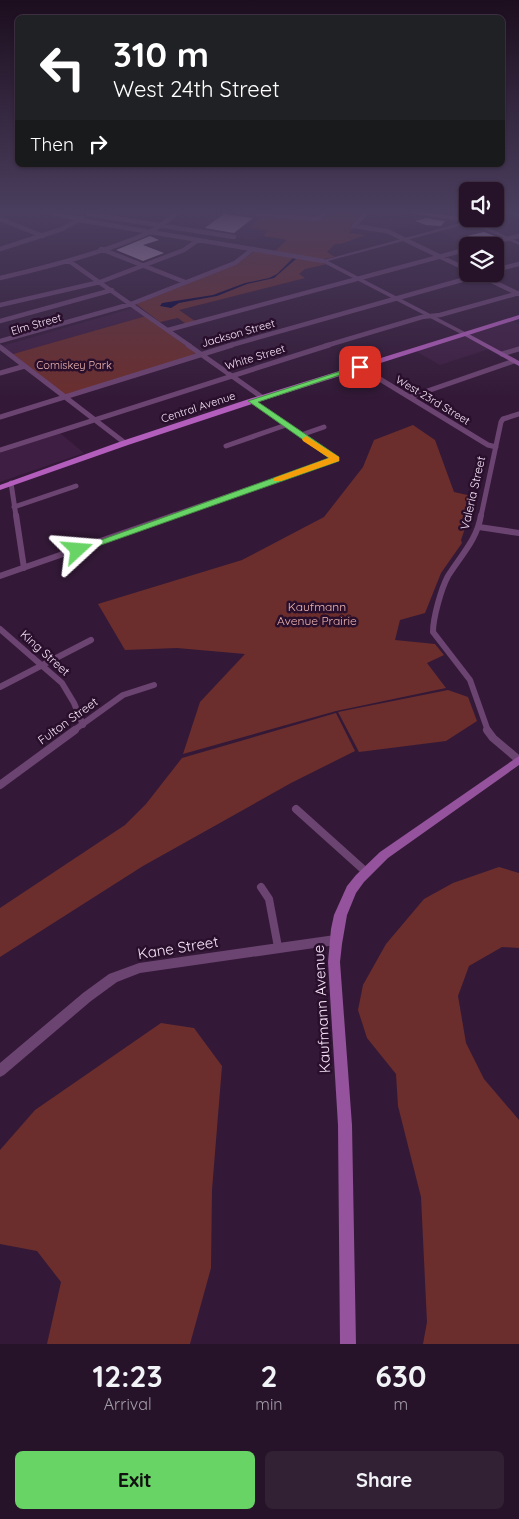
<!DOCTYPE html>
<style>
body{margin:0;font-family:Quicksand,sans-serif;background:#322035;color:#f1f3f6;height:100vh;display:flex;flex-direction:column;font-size:19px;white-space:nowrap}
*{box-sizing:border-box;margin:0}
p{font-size:16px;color:#a49ea8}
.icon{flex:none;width:28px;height:28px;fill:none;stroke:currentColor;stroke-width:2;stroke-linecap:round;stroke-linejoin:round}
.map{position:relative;height:1344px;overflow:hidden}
.side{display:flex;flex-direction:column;background:#261329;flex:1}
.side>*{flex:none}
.banner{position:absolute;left:15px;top:15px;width:490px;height:152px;border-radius:8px;box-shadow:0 1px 4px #0004,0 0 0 1px #423246;background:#202124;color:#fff;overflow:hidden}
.fabs{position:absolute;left:459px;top:182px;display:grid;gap:10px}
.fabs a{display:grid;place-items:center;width:45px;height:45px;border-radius:8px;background:#261329;box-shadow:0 1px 4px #0004,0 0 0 1px #423246;font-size:25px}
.pin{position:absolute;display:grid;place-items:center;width:42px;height:42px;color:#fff;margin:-21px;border-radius:10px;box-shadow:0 2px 8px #0006}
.me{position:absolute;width:55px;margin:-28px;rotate:71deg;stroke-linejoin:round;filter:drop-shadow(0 0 4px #0008)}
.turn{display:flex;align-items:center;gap:18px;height:105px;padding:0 15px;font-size:22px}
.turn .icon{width:65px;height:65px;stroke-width:2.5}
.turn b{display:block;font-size:35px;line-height:42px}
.then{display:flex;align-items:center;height:48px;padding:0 15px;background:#0003;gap:10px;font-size:19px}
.eta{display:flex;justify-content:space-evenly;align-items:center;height:85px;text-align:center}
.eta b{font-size:30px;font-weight:700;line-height:35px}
.button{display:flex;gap:10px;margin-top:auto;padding:10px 15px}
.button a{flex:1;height:58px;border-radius:8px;background:#68d465;color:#111;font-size:20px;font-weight:700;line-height:58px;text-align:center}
.button a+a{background:#322035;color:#f1f3f6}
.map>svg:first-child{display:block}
</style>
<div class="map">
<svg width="519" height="1344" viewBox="0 0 519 1344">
<rect width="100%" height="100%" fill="#331937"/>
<path fill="#3e1e42" d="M219 211 261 216 286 217 315 221 293 241 263 236 256 241 193 230Z
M416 215 464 221 435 229 418 222 389 231 377 229 389 218 407 220Z
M495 218 519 229V242L509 237 468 246 439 231 485 219Z
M133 308 146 316 13 354 2 346Z
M509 319 519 324V351L502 356 489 349 440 365 412 349Z
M60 433 84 453 0 482V453Z"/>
<path fill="#6b2e2d" d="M332 211H365L351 225 354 228 349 233 366 235 341 244H335L327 252 335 257 323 259V263L327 264 305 269 299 274 305 278 179 310 195 321 186 324 178 318 160 322 136 304 237 264 255 251H275L287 240 263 236 268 231 249 228 263 217H285L313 221 323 219Z
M146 316 198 355 66 396 13 354Z
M413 425 435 440 454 492 476 497 461 540 462 543 441 573 425 613 400 620 395 640 435 644 444 655 427 663 446 688 336 711 183 754 200 702 245 654 177 648 125 650 98 604 242 560 324 517 363 467 374 440Z
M448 690 468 697 477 721 446 741 359 752 338 712Z
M336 713 355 751 291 783 143 866 0 957V908L125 825 146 804 182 758Z
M499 867 519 873V948L502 947 469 966 458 996 466 1043 484 1079 519 1120V1344H423L427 1322 421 1197 398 1106 396 1074 367 1038 358 1010 363 985 386 944 424 899 453 883Z
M161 1023 194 1028 222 1066 212 1190 211 1268 190 1344H47L61 1282 37 1251 0 1244V1150L35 1110Z"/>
<path fill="#000037" d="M293 258 296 259 274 278 247 284 217 296 179 303 171 308 160 306 162 303 213 295 245 283 269 278 277 274Z"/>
<path fill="#be9cc1" d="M225 213 232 215 253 218 234 233 205 228Z
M427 218 437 220 445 221 441 226 426 225 415 221Z
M484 232 497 237 475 243 463 237Z
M150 236 159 240 143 245 164 253 143 261 116 250Z"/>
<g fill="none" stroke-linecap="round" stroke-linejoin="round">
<path stroke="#6c4471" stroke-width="4.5" d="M42 211 81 219
M232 211 314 219 319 218 327 211
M368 211 354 226 387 231 468 270
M449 211 471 221
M509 211 519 215
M88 214 234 237
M0 219 43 236
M79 220 323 261
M479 246 519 236
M0 249 62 229 82 218
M101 249 185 282
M69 261 190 346
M495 270 519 264
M479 275 519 294
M0 278C48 267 103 253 148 233 159 228 170 218 180 211
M0 305 100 282 184 250 198 240
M0 321 112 290
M168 330 468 249
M0 341 131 304 235 263 253 249
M228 346 483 274
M325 346 422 317 440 315 519 293"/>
<path stroke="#6c4471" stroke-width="5" d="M188 345 263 398
M0 347 125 443
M502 354 519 349
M360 367 488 445 496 447
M0 373 25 366
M410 397 514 361
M252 401 336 459
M0 417 232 345
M301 435 324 427
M226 446 286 425
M0 450 329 345
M11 483 16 516
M14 507 76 486
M171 516 336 459
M481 516 501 422 503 419 519 414"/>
<path stroke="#6c4471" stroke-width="6" d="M16 515 24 568
M481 515C477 540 461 555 448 576 441 589 433 618 433 632L470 680 488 731
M479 527 519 533
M0 576 175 515
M0 629 62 683 74 703 83 725
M0 687 91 640
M73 731 123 695 154 685"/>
<path stroke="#6c4471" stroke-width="8" d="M487 730 493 738 519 760
M0 785 75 730
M296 809 365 871
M261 887 269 899 278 947"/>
<path fill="#6c4471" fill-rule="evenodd" d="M471 220 519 242V245L471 223 328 261 467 333V335H463L320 261Z
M335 935 339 937 341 940 339 943 335 945 140 973 117 982 91 1001 4 1075 0 1077V1063L83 993 109 974 139 963Z"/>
<path fill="#94539c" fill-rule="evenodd" d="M397 211C426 211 454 217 482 219L467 222Z
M505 211H515L495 217V213Z
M463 333H467L519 361V366L463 335Z
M519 756V765L388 858 364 882 356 893 347 915 342 944 340 962 352 1125 356 1344H340L338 1125 328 962 331 929 334 915 347 886 356 875 380 852Z"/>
<path fill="#b35dbd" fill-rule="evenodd" d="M519 315V319L255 403 128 445 0 490V485L122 441 249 399Z"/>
</g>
<linearGradient id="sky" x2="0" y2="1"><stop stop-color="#1c0e1e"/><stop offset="0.53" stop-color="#4a3e5e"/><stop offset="1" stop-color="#4a3e5e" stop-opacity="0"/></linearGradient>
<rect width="519" height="399" fill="url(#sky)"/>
<path fill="#68d465" stroke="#448a42" d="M357 366 364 367 258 402 339 457V461L81 552 78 553 73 550 329 458 248 401Z"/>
<path fill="#f59e0b" d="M306 436 339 457V461L281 481H274V478L329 458 303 441 302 439Z"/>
<g text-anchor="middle" stroke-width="5" stroke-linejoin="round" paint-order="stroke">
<g font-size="11" fill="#f7e5f9" stroke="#290f2c">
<text transform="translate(36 324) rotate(-16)" y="4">Elm Street</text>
<text transform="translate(238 333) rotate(-16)" y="4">Jackson Street</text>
<text transform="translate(255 357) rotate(-17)" y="4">White Street</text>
<text transform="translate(433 400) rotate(31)" y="4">West 23rd Street</text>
<text transform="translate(198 407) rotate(-18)" y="4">Central Avenue</text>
</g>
<g font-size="11" fill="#eeb6b2" stroke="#290f2c">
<text x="74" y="369">Comiskey Park</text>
</g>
<g font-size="12" fill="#f7e5f9" stroke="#290f2c">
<text transform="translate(473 493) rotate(-77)" y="4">Valeria Street</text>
<text transform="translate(45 653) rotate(42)" y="4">King Street</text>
<text transform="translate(68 721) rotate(-36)" y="4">Fulton Street</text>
</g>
<g font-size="12" fill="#eeb6b2" stroke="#290f2c">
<text x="317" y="611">Kaufmann<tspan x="317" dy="14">Avenue Prairie</tspan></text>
</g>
<g font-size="15" fill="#f7e5f9" stroke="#290f2c">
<text transform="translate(178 948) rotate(-9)" y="5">Kane Street</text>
<text transform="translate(322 1009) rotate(-93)" y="5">Kaufmann Avenue</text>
</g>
</g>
</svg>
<div class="fabs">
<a><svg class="icon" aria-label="sound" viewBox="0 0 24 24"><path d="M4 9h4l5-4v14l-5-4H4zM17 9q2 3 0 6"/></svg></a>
<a><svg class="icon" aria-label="layers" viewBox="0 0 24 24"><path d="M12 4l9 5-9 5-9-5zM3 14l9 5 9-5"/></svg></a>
</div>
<div class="pin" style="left:360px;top:367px;background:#d93025"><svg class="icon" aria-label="arrive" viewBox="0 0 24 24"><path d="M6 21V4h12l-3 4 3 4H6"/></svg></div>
<svg class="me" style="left:78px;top:550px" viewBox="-20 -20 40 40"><path d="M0-17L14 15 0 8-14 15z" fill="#68d465" stroke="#fff" stroke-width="4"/></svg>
<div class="banner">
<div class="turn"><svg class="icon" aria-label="left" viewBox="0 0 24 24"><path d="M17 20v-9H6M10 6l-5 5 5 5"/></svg><div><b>310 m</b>West 24th Street</div></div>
<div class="then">Then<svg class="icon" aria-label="right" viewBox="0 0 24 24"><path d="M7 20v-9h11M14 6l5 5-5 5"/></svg></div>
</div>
</div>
<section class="side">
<div class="eta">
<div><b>12:23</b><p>Arrival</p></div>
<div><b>2</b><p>min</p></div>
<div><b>630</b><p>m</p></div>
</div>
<div class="button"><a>Exit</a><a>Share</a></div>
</section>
